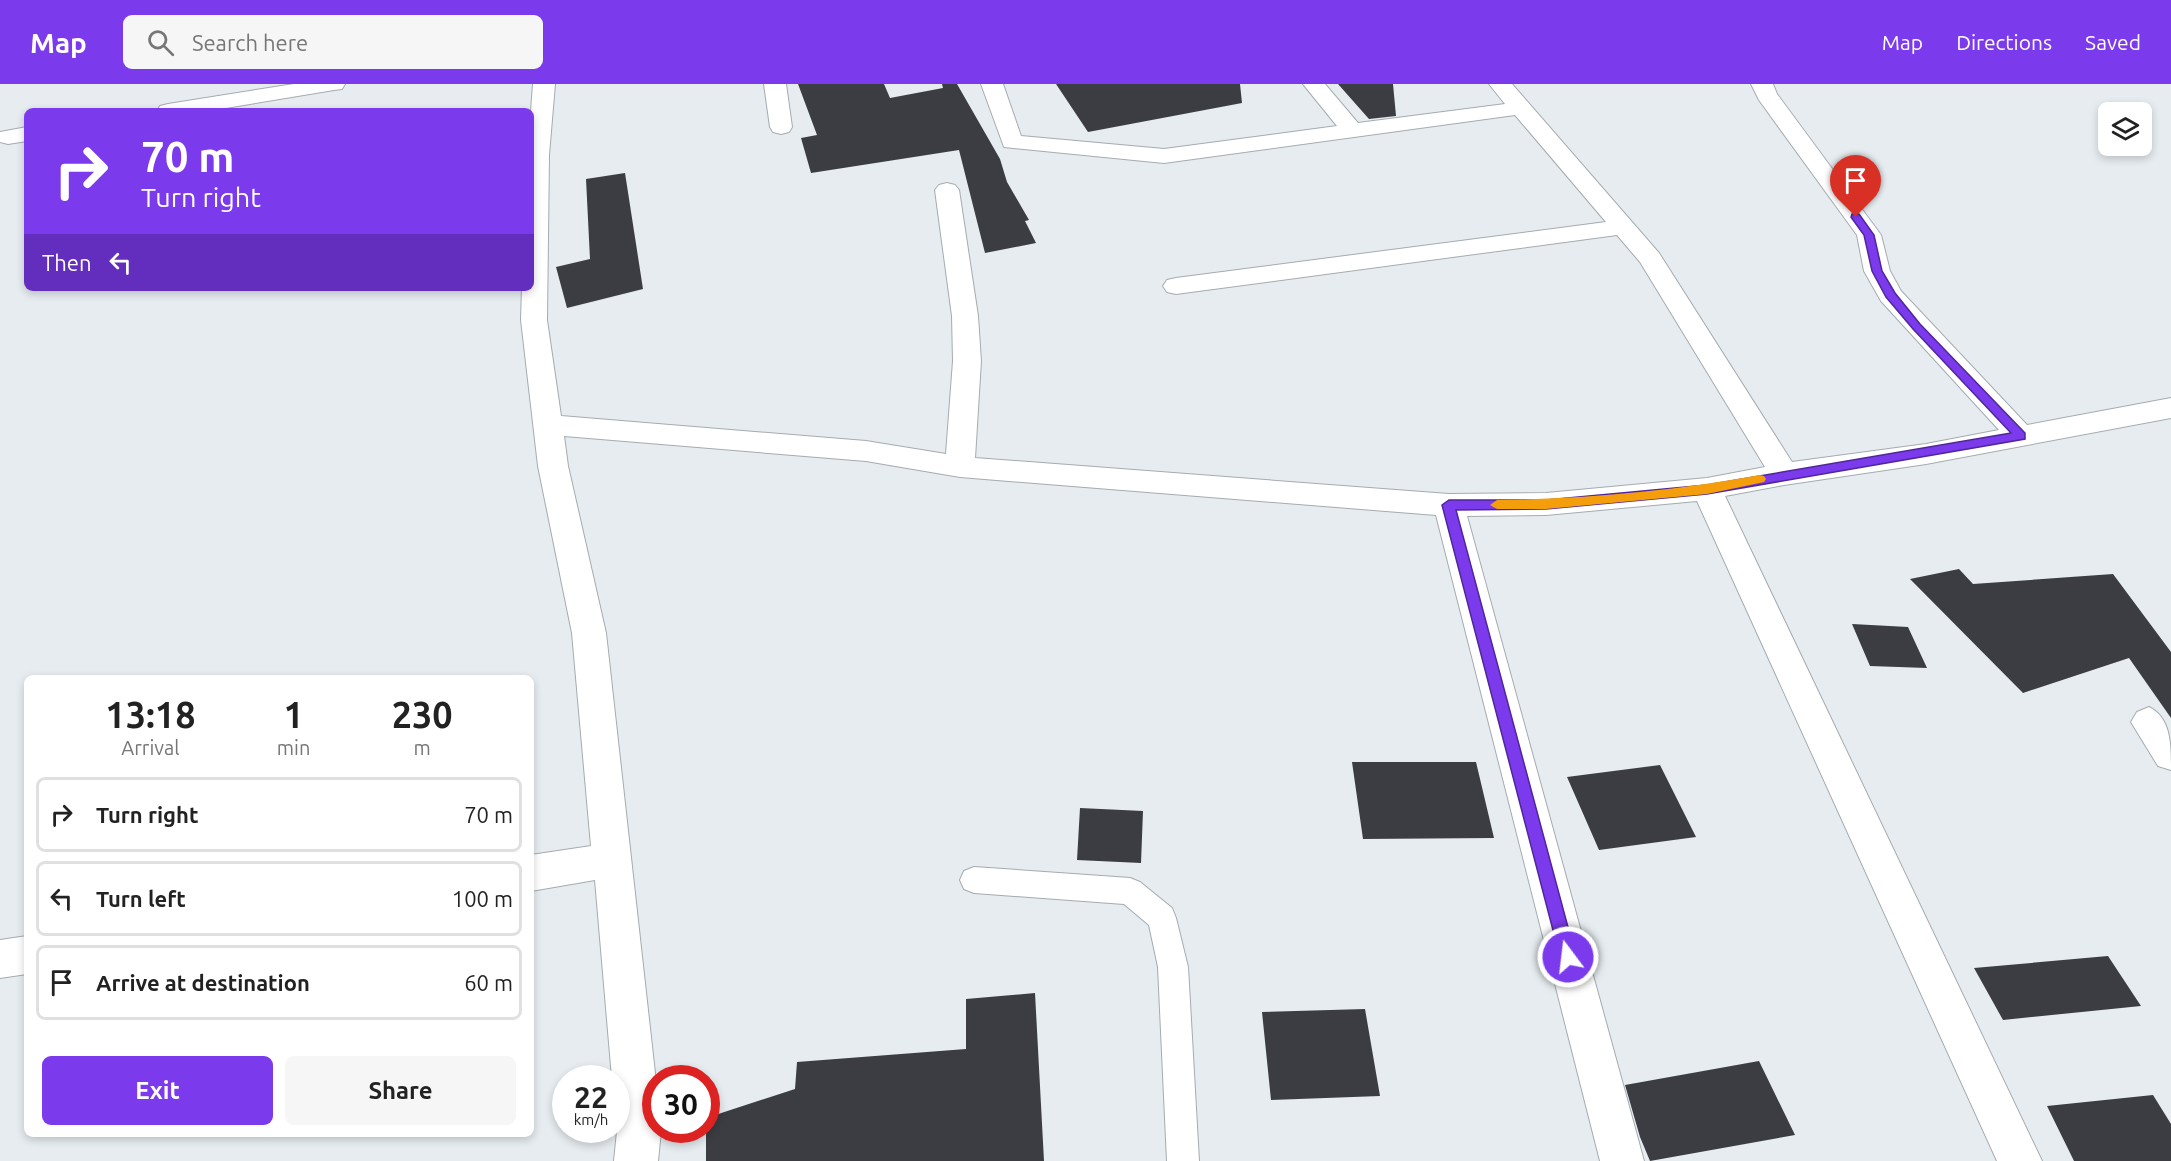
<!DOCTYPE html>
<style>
body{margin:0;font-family:Ubuntu,sans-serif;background:#f6f6f6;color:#222;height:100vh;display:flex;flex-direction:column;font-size:22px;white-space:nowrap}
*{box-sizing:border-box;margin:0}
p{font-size:20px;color:#767676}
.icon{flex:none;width:33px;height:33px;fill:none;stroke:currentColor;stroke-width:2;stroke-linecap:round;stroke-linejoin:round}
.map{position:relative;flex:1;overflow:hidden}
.side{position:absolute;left:24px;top:591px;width:510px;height:462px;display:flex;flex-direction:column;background:#fff;border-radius:9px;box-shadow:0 3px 9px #0003}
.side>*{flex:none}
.top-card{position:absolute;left:24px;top:24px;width:510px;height:183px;border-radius:9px;box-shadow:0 3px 9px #0003;background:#7c3aed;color:#fff;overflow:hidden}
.controls{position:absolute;left:2098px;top:18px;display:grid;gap:12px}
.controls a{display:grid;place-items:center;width:54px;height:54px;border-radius:9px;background:#fff;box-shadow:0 3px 9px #0003;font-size:30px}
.speed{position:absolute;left:552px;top:981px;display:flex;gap:12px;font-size:30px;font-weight:700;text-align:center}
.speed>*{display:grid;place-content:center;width:78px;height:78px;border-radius:50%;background:#fff;box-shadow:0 3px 9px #0003;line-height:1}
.speed small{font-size:15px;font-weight:400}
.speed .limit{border:9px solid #d22;background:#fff;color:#111}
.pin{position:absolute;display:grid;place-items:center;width:51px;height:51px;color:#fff;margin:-62px -26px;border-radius:50% 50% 50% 0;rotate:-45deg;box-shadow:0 0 6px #0007}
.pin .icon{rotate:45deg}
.me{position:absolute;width:66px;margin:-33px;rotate:345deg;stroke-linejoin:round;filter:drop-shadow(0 0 4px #0008)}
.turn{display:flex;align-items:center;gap:21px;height:126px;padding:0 18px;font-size:27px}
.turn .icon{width:78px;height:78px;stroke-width:2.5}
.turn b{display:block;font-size:42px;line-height:51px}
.then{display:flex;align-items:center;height:57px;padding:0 18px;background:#0003;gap:12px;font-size:22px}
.eta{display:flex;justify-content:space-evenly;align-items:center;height:102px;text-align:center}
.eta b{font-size:36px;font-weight:700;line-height:42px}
.cta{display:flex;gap:12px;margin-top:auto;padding:12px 18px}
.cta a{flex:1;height:69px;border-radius:9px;background:#7c3aed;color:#fff;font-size:24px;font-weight:700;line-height:69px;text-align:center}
.cta a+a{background:#f6f6f6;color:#222}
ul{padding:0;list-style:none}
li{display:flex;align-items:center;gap:18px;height:75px;margin:0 12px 9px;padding:0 6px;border:3px solid #e0e0e0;border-radius:9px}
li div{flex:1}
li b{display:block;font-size:22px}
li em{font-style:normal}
header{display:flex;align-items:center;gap:36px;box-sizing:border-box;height:84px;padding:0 30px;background:#7c3aed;color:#fff}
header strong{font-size:28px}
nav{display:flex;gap:33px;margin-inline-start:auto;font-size:21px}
.search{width:420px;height:54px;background:#f6f6f6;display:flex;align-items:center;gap:15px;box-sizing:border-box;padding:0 21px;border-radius:9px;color:#767676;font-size:22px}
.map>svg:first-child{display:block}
</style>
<header>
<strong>Map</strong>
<div class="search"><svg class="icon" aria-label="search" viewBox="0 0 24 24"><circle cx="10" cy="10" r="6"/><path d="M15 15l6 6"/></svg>Search here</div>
<nav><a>Map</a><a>Directions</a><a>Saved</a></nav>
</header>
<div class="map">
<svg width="2171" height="1077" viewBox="0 0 2171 1077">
<rect width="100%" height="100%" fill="#e6ecf0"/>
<path fill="#3b3d42" d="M798 0H884L890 14 943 4 942 0H957L1000 75 1007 98 1029 136 1025 137 1036 159 985 169 959 66 811 89 801 54 817 51Z
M1056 0H1240L1242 19 1088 48Z
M1338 0H1393L1396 32 1369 35Z
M625 89 643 205 567 224 556 183 590 175 586 95Z
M1959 485 1973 500 2113 490 2171 568V634L2129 574 2023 609 1910 495Z
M1852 540 1908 543 1927 584 1870 582Z
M1352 678H1476L1494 754 1363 755Z
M1660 681 1696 753 1599 766 1567 693Z
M1080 724 1143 727 1141 779 1077 776Z
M2108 872 2141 922 2003 936 1974 884Z
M1035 909 1044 1077H706V1034L795 1005 797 978 966 965V915Z
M1365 925 1380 1012 1271 1016 1262 928Z
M1759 977 1795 1051 1650 1077 1640 1053 1625 1001Z
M2153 1011 2171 1040V1077H2074L2047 1022Z"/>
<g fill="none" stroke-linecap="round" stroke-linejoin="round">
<g stroke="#a5abaf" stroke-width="2">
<path id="lane" d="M974 783 1130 794 1140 798 1172 824 1176 834 1188 883 1199 1077H1167L1158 883 1149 841 1124 820 974 809 964 805 960 796 964 787Z"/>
</g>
<g stroke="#a5abaf" stroke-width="2">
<path id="street" d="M294 0H345L342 5 334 6 208 27H157L160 22 168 20Z
M533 0H555L549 71 547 236 561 332 866 357 946 370 953 277 952 232 935 106 939 101 947 99 955 101 959 106 978 232 981 277 975 374 1449 410 1546 409 1707 394 1765 383 1640 178 1617 151 1176 210 1167 208 1163 202 1167 196 1176 194 1606 138 1515 31 1164 79 1004 63 981 0H1003L1021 52 1164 65 1337 42 1303 0H1325L1358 39 1505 20 1489 0H1512L1659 169 1792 378 1926 360 1999 346 1881 217 1864 187 1857 151 1759 16 1751 0H1773L1777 10 1881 151 1890 187 1901 207 2027 341 2171 314V334L1926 380 1784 401 1725 412 2042 1077H1997L1697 417 1546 431 1467 432 1644 1077H1600L1436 431 960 393 866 377 564 352 568 382 606 549 656 998V1046L661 1047 658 1077H614L617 1047 616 994H612L595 796 531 807V771L591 762 572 549 538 382 521 236 522 204H531V27Z
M764 0H786L792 43 789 48 781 50 773 48 770 43Z
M27 43V57L8 60 0 58V48Z
M2149 623C2171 634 2171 660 2171 686L2158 682 2131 638 2137 628Z
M27 852V890L0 894V856Z"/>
</g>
<use href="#lane" fill="#fff" fill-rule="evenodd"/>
<use href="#street" fill="#fff" fill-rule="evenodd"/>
</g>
<path fill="#7c3aed" stroke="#51269a" stroke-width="1.5" d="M1852 130H1859L1874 151 1882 187 1895 209 1920 240 2025 349V355L1707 410 1546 425 1456 426 1576 873 1574 879 1568 881 1562 879 1560 873 1442 421 1449 416H1546L1707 401 2011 349 1913 245 1886 213 1872 187 1864 151 1851 133Z"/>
<path fill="#f59e0b" d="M1760 391 1764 392 1766 395 1764 398 1707 410 1546 425H1497L1490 421 1497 416C1584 415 1674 407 1760 391Z"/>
</svg>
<div class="controls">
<a><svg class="icon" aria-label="layers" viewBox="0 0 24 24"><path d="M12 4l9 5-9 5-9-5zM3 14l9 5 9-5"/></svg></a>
</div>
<div class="speed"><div>22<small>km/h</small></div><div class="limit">30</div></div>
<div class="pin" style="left:1856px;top:133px;background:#d93025"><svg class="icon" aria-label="arrive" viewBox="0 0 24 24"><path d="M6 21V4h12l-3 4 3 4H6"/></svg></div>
<svg class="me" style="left:1568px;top:873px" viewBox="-20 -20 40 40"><circle r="17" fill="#7c3aed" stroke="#fff" stroke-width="3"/><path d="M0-11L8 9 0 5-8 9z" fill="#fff"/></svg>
<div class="top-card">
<div class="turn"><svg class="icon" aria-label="right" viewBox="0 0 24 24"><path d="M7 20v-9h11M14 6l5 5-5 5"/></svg><div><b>70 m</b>Turn right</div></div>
<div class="then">Then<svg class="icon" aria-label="left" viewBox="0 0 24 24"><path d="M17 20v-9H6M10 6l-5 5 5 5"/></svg></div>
</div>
<section class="side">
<div class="eta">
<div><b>13:18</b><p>Arrival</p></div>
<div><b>1</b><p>min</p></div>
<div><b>230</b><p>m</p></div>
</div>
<ul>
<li><svg class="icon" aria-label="right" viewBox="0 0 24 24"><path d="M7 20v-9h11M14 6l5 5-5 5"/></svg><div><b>Turn right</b></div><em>70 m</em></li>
<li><svg class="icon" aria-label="left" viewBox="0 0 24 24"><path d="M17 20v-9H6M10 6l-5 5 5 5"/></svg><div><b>Turn left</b></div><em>100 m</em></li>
<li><svg class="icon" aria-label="arrive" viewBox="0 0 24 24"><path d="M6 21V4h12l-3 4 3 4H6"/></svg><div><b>Arrive at destination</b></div><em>60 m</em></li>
</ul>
<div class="cta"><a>Exit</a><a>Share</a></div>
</section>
</div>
